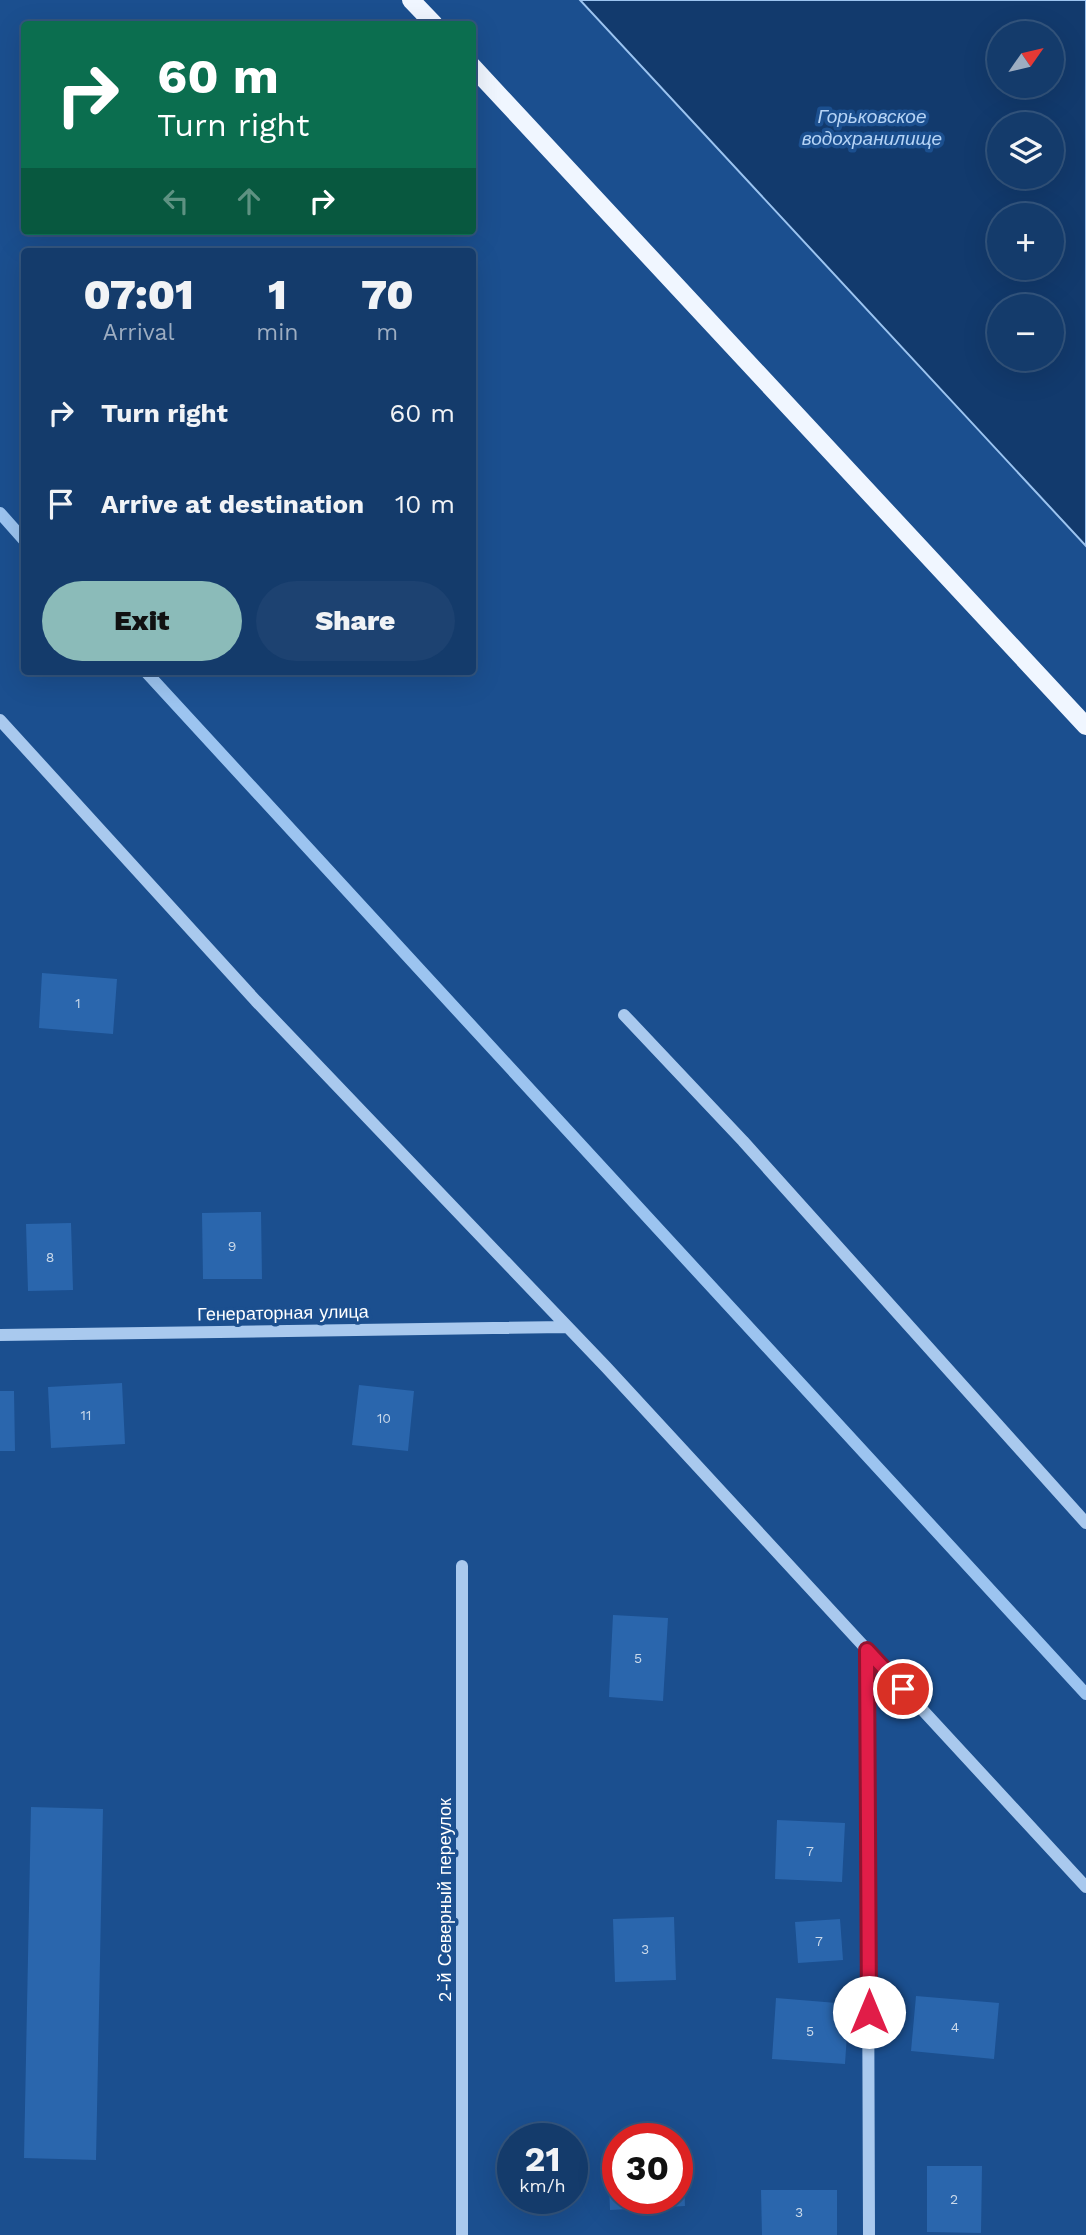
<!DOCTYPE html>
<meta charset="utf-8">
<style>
body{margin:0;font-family:"Work Sans",sans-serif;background:#1d4271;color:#f1f3f6;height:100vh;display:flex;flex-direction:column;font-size:26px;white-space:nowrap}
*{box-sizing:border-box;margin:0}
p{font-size:23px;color:#9dadc1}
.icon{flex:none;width:38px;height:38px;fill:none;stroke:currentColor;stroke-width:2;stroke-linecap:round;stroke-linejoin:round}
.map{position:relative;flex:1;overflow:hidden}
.sheet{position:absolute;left:21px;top:248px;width:455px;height:427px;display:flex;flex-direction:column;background:#143b6b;border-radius:7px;box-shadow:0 7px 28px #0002,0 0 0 2px #33557e}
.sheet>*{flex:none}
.hud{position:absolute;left:21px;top:21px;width:455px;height:214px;border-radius:7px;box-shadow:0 7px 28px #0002,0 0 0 2px #33557e;background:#0b6e4f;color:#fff;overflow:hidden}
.needle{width:46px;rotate:56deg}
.fabs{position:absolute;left:987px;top:21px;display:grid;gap:14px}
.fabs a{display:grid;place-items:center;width:77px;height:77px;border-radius:50%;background:#143b6b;box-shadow:0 7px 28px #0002,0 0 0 2px #33557e;font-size:35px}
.speed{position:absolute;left:497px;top:2123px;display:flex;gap:14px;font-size:35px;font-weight:700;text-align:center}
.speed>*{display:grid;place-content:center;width:91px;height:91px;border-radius:50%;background:#143b6b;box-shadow:0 7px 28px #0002,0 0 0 2px #33557e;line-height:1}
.speed small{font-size:18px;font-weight:400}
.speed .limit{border:10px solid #d22;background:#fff;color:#111}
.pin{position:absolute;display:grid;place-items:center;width:60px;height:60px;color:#fff;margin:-30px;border:4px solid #fff;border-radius:50%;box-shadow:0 2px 7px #0007}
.me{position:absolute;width:77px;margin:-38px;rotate:0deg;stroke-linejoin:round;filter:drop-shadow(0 0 5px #0008)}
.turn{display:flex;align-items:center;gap:24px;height:147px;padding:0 21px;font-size:32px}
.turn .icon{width:91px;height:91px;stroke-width:2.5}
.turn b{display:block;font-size:49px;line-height:60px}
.lanes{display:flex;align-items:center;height:66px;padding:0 21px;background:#0003;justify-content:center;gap:35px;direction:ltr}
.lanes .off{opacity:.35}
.eta{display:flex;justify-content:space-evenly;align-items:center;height:119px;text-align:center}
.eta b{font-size:42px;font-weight:800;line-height:49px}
.action{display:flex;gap:14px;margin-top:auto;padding:14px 21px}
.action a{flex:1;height:80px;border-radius:42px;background:#8bbbb9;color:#111;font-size:28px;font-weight:800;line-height:80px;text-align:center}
.action a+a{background:#1d4271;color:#f1f3f6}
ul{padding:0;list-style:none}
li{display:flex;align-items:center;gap:21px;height:91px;padding:0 21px}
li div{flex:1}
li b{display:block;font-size:26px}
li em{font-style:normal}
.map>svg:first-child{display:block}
</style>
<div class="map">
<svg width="1086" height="2235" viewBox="0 0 1086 2235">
<rect width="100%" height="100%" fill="#1b4f8f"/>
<path fill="#123a6d" stroke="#9cc4f0" stroke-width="2" fill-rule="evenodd" d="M580 0H1086V546ZM999 33H1052V86H999ZM999 124H1052V177H999ZM999 215H1052V268H999ZM999 306H1052V359H999Z"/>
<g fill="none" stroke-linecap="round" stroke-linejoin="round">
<path stroke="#9cc4f0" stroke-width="12" d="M0 513 24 540
M146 672 1086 1694"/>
</g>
<path fill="#2a66ad" d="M42 973 117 979 113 1034 39 1028Z
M261 1212 262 1279H203L202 1213Z
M71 1223 73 1290 28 1291 26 1224Z
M122 1383 125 1444 51 1448 48 1387Z
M359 1385 414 1391 408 1451 352 1445Z
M0 1391H14L15 1451H0Z
M613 1615 668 1618 663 1701 609 1697Z
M31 1807 103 1809 96 2160 24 2158Z
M777 1820 845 1823 842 1882 775 1879Z
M674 1917 676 1980 615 1982 613 1919Z
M840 1919 843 1960 798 1963 795 1922Z
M916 1996 999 2003 994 2059 911 2051Z
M776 1998 849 2004 845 2064 772 2059Z
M683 2153 685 2206 610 2210 608 2157 618 2156V2198H677V2154Z
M927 2166H982L981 2233 927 2232Z
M761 2190H837V2235H762Z"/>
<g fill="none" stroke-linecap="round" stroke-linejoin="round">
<path stroke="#a9c9ee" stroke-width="12" d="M0 720 256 1001 606 1367 1086 1887
M624 1015 743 1141 1086 1523
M0 1335 567 1327
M867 1650 869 2235
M462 2235V1566"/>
<path stroke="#f0f6ff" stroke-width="18" d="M411 0 434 24
M472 66 1086 726"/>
</g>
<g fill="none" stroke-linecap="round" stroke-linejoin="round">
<g stroke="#92132f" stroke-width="18">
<path id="route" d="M869 2012 867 1650 903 1689"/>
</g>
<use href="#route" stroke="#e11d48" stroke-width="12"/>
</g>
<g text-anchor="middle" stroke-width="7" stroke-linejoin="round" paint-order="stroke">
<g font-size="14" fill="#cad9ea">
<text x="78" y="1008">1</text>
<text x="232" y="1251">9</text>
<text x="50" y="1262">8</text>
<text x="86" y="1420">11</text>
<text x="384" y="1423">10</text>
<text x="638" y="1663">5</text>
<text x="810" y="1856">7</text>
<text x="819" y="1946">7</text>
<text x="645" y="1954">3</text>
<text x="955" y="2032">4</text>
<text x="810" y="2036">5</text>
<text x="954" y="2204">2</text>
<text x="799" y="2217">3</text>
</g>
<g font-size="18" fill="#fff" stroke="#1b4f8f">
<text transform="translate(283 1313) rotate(-1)" y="6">Генераторная улица</text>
<text transform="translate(445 1900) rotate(-90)" y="6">2-й Северный переулок</text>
</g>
<g font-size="19" font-style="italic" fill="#b5d3f5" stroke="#1b4f8f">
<text x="872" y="123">Горьковское<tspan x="872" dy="22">водохранилище</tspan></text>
</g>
</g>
</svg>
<div class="fabs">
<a><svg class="needle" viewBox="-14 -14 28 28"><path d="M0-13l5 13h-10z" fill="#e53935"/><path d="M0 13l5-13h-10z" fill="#9dadc1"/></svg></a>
<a><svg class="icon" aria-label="layers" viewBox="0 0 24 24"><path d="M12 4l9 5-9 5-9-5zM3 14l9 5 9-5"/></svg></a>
<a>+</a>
<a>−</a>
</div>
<div class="speed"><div>21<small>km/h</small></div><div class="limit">30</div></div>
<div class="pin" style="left:903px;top:1689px;background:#d93025"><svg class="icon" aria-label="arrive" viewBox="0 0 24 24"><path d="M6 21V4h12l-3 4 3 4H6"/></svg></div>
<svg class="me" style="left:869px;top:2012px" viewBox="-20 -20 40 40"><circle r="19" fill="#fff"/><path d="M0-13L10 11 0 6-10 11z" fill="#e11d48"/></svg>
<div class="hud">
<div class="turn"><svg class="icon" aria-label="right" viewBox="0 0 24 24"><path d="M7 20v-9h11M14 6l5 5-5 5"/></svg><div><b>60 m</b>Turn right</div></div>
<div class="lanes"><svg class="icon off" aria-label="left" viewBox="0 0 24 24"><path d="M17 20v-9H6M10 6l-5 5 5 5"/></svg><svg class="icon off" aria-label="ahead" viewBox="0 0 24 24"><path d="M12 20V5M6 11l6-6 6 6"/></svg><svg class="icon" aria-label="right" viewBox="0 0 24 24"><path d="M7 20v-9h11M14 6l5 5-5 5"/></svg></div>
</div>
<section class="sheet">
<div class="eta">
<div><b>07:01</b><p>Arrival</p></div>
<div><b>1</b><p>min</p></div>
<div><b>70</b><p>m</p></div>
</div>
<ul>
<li><svg class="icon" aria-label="right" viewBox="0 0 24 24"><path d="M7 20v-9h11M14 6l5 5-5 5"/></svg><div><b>Turn right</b></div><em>60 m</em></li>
<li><svg class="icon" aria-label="arrive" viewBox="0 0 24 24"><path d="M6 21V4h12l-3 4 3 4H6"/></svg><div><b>Arrive at destination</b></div><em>10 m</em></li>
</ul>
<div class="action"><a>Exit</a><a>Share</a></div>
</section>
</div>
